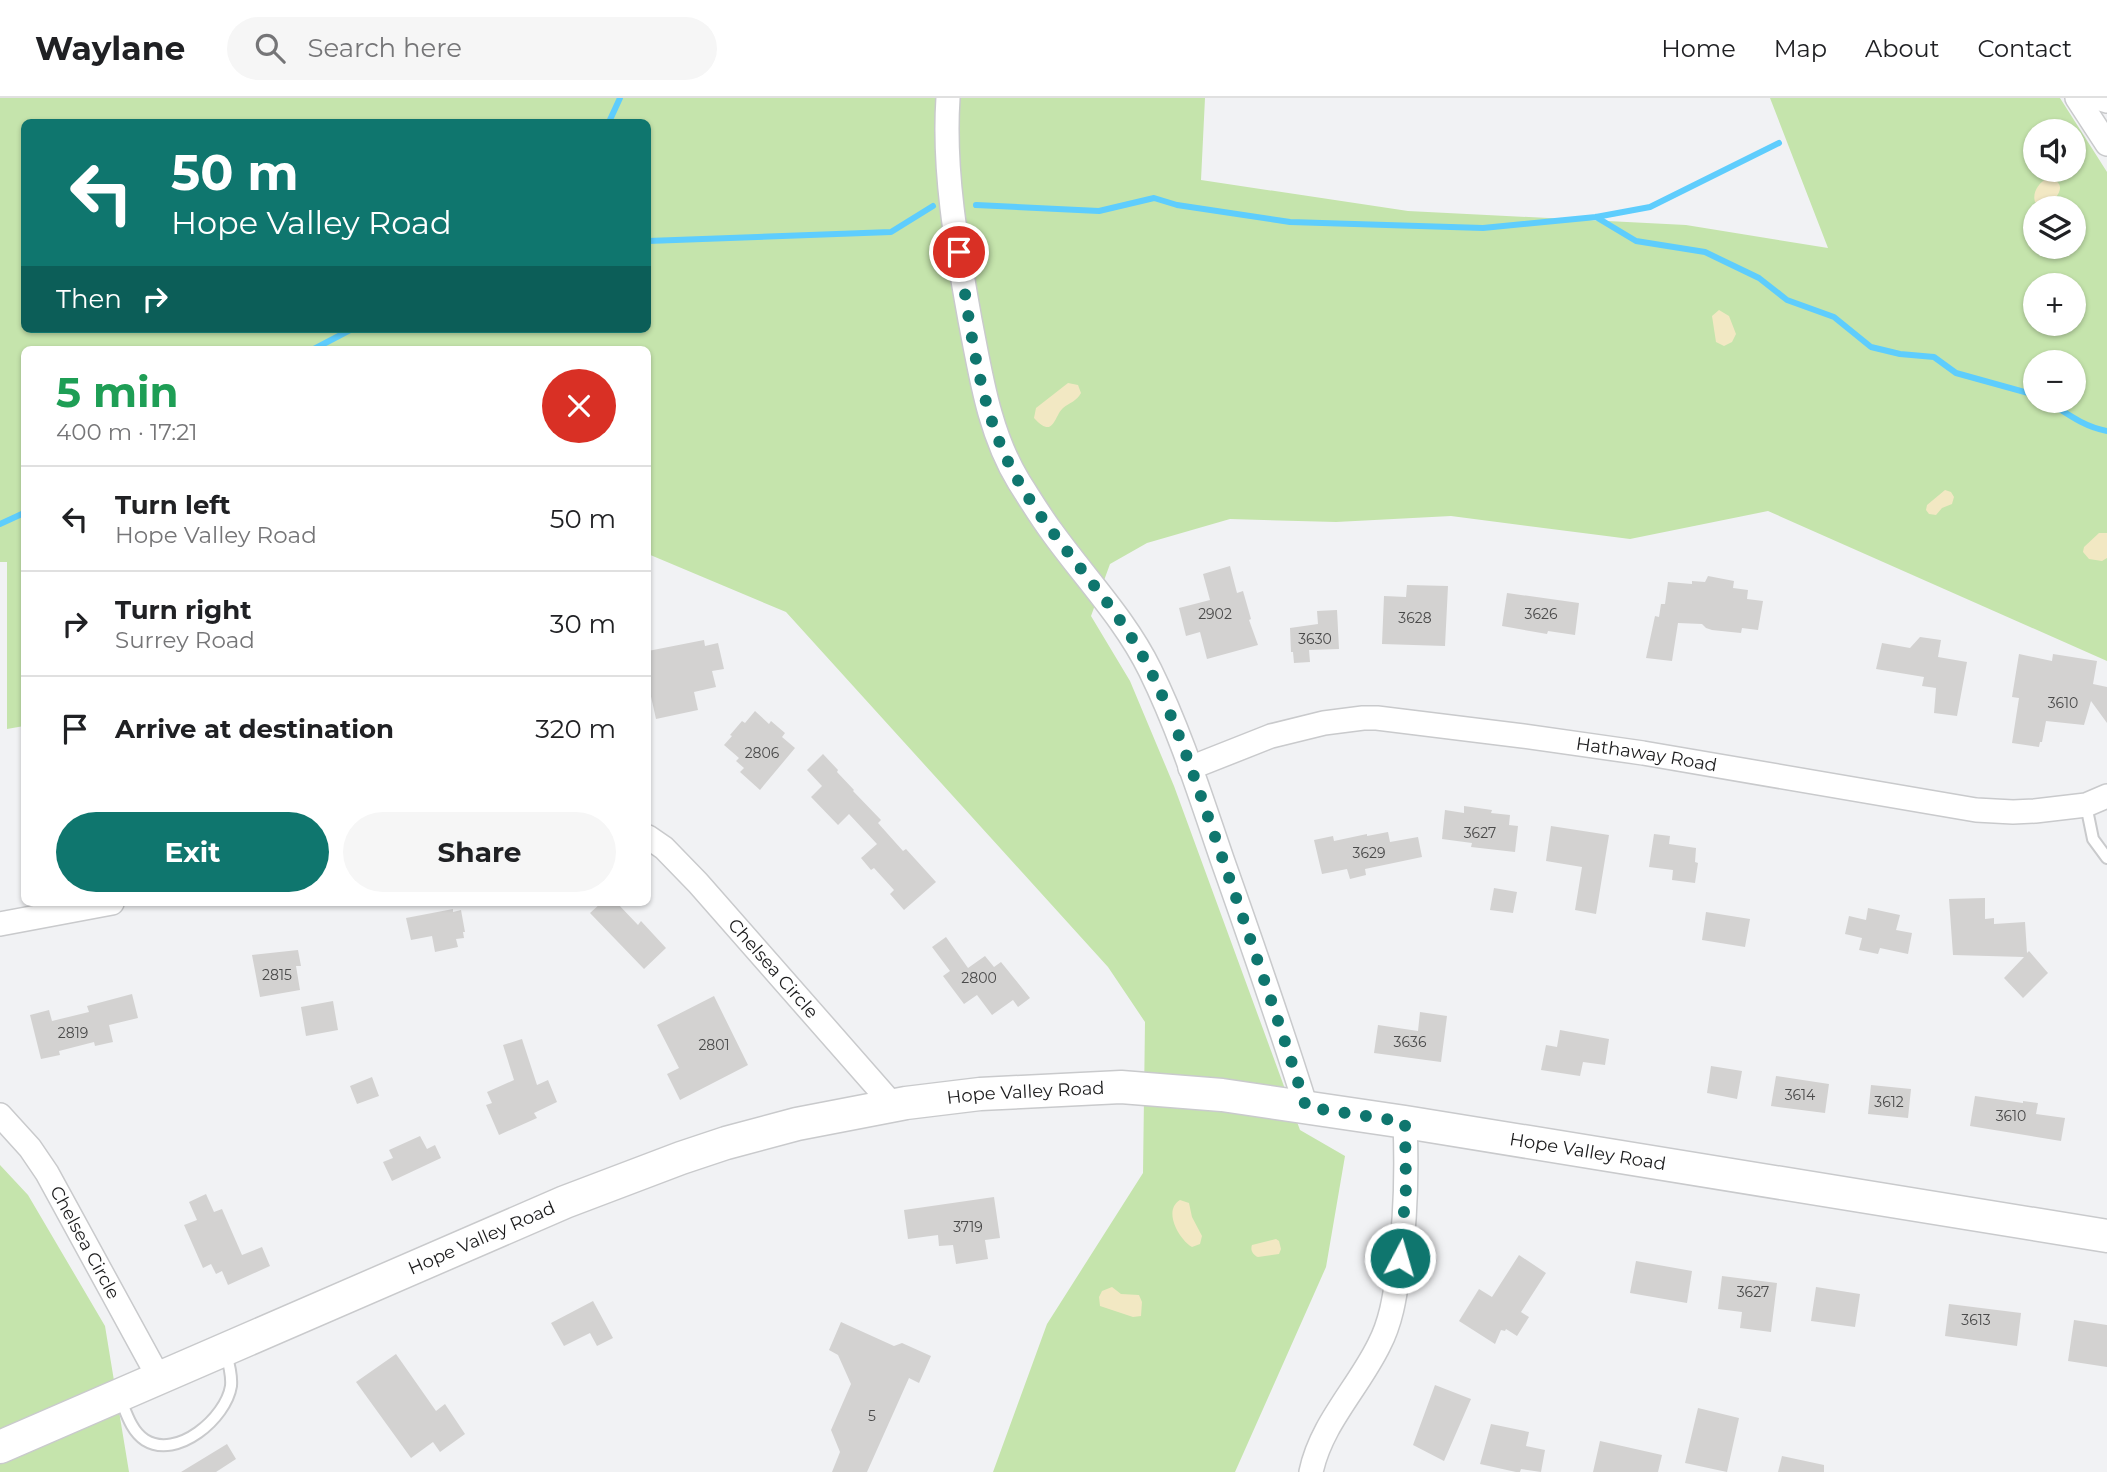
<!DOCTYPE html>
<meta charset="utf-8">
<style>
body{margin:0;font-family:Montserrat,sans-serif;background:#f6f6f6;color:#202124;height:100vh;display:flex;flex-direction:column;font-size:26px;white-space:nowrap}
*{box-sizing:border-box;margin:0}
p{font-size:23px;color:#757577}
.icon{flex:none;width:38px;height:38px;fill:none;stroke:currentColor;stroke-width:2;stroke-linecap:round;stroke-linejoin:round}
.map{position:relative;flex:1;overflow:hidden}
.details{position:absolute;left:21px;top:248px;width:630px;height:560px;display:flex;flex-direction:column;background:#fff;border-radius:10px;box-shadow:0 2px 5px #0004}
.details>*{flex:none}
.guide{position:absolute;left:21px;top:21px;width:630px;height:214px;border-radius:10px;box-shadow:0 2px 5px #0004;background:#0f766e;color:#fff;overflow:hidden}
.controls{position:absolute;left:2023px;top:21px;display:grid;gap:14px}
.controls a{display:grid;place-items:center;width:63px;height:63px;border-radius:50%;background:#fff;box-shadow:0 2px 5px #0004;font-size:35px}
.pin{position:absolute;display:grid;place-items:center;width:60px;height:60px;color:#fff;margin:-30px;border:4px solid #fff;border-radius:50%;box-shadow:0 2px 7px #0007}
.me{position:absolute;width:77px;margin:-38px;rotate:6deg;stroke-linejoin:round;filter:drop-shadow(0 0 5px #0008)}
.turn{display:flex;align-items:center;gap:24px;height:147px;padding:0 35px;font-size:32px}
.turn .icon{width:91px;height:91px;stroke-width:2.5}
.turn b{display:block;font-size:49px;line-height:60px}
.then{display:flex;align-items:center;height:66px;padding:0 35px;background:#0003;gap:14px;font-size:26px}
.round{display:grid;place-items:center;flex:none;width:74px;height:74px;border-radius:37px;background:#f6f6f6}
.headline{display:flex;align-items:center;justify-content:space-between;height:119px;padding:0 35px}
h1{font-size:42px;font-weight:700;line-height:52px;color:#1e9e55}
.button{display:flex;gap:14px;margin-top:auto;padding:14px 35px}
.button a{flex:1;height:80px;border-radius:42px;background:#0f766e;color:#fff;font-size:28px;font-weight:700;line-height:80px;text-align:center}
.button a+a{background:#f6f6f6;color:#202124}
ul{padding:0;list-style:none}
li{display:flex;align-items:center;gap:21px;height:105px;padding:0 35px;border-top:2px solid #e0e0e0}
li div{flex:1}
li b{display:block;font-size:26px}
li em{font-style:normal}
header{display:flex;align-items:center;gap:42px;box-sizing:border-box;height:98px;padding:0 35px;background:#fff;border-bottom:2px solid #e0e0e0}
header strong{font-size:33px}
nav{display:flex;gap:38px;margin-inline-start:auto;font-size:24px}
.search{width:490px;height:63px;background:#f6f6f6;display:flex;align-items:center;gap:18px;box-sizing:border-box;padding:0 24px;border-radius:38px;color:#757577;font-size:26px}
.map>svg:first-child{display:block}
</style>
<header>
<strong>Waylane</strong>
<div class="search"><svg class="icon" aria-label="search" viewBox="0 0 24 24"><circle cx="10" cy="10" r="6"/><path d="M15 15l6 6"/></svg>Search here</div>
<nav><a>Home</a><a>Map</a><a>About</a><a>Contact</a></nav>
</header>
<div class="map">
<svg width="2107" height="1374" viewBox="0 0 2107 1374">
<rect width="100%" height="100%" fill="#f1f2f4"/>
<path fill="#c5e4ac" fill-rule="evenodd" d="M0 0H1205L1201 82 1408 113 1686 127 1828 150 1770 0H2060L2107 74V563L1768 413 1630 441 1451 418 1336 424 1230 421 1147 445 1110 466 1091 518 1130 583 1174 688 1300 1032 1345 1058 1326 1169 1235 1374H993L1047 1226 1143 1075 1145 924 1108 869 786 514 648 456V252H24V628L7 631V464H0ZM24 24H648V231H24ZM2035 33H2074V72H2035ZM2035 110H2074V149H2035ZM2035 187H2074V226H2035ZM2035 264H2074V303H2035Z
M0 1067 28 1097 105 1228 129 1374H0Z"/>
<path fill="#f2e8c3" d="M2047 80C2071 84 2057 102 2044 109L2035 104C2032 94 2039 85 2047 80Z
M1719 212 1729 218 1736 236 1732 244 1724 248 1716 244 1712 218Z
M1068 285 1078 287 1081 295C1076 304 1070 304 1063 310 1054 318 1054 342 1034 320L1036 310Z
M1945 392 1951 394 1954 399 1952 406 1942 410 1936 417 1929 416 1926 412 1927 407Z
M2099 435H2107V460L2102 463 2089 461 2083 454 2084 449Z
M1180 1102 1189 1105 1192 1119 1202 1138 1200 1146 1192 1149C1180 1142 1162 1113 1180 1102Z
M1276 1141 1279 1143 1281 1151 1279 1156 1258 1159C1253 1157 1250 1152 1252 1147Z
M1112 1189 1121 1196 1139 1197 1142 1204 1141 1218 1133 1219 1100 1208 1099 1199 1102 1193Z"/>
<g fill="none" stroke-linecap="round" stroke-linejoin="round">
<path stroke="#5ecdfd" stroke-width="6" d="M609 24 620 0
M976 107 1099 113 1154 100 1177 107 1290 124 1483 130 1596 119 1650 109 1779 45
M1596 119 1636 143 1705 154 1759 180 1787 202 1834 219 1871 249 1900 256 1934 259 1956 275 2035 297
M648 143 891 134 933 108
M312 252 352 231
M2047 303C2066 315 2084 329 2107 333
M0 426 24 415"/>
</g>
<path fill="#d3d2d1" d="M1230 468 1237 495 1243 493 1251 521 1249 522 1258 547 1207 561 1200 534 1186 538 1179 510 1210 502 1203 476Z
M1708 478 1734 483 1733 490 1748 492 1747 501 1763 503 1758 532 1742 530 1741 535 1731 534 1712 532 1706 530 1702 526 1678 525 1672 563 1646 560 1655 518 1659 519 1661 506H1665L1668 484 1692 486V483L1705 484Z
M1407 487 1448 488 1445 548 1382 546 1384 498 1406 499Z
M1507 495 1579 505 1575 537 1548 533 1547 536 1502 528Z
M1337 512 1339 551 1309 552 1310 564 1294 565 1293 554H1291L1290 530 1318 526 1317 513Z
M1920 539 1941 542 1938 559 1967 564 1957 618 1934 615 1936 590 1922 588 1924 579 1876 571 1882 545 1910 550Z
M704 542 705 548 718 545 724 571 712 573 716 589 694 594 698 612 656 621 648 585V553Z
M2019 556 2052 563 2053 556 2097 563 2093 586 2107 589V625L2091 603 2084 627 2046 623 2042 644H2040L2039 649 2012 645 2019 600 2012 599Z
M755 613 769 626 771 623 785 635 782 639 795 650 760 692 740 674 744 670 736 663 739 660 724 647 732 638 730 637 742 623 745 625Z
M823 656 838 672 837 674 854 692 853 693 881 722 878 725 903 753 906 751 936 784 904 812 890 796 894 792 874 770 871 772 861 760 877 746 849 716 838 727 811 699 822 688 807 672Z
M1464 708 1492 712 1491 715 1510 717 1509 727 1518 728 1515 754 1471 749 1472 745 1442 741 1445 712 1464 715Z
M1551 728 1609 737 1596 816 1575 812 1582 769 1546 763Z
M1388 734 1390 744 1418 739 1422 759 1365 771 1366 777 1350 781 1347 771 1322 776 1314 742 1333 738 1334 743 1367 736V738Z
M1654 736 1670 738 1669 746 1696 750 1695 764 1698 765 1695 785 1672 782 1673 772 1649 769Z
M1494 790 1517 794 1513 815 1490 812Z
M1985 800V821L1994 820V826L2025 824 2027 855 2029 853 2048 875 2023 900 2004 880 2024 859 1953 857 1949 801Z
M601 805H617L638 827 641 823 666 850 644 871 590 815Z
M1868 810 1900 817 1896 832 1912 835 1908 856 1880 850 1878 856 1859 852 1862 840 1845 836 1849 818 1866 822Z
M453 811V814L461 812 465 834H463L464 840 456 841 458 849 435 854 432 838 411 842 406 820Z
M1706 814 1750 821 1745 849 1702 842Z
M946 839 968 870 985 858 994 869 1001 864 1030 900 1018 909 1013 902 992 917 977 897 964 906 943 878 950 873 932 849Z
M298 852 301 868H296L300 892 260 899 252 857Z
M132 896 138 920 109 927 113 944 95 948 94 944 59 953 60 957 41 961 30 917 49 912 52 923 89 914 87 908Z
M714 898 748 967 680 1002 667 976 679 970 657 927Z
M333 903 338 932 306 938 301 909Z
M1420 914 1447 918 1441 964 1374 955 1378 927 1418 933Z
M1560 932 1609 941 1605 967 1583 964 1580 978 1541 972 1546 947 1557 949Z
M522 941 537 987 548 982 557 1004 534 1015 537 1020 499 1037 486 1007 492 1005 487 994 514 982 503 947Z
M1711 968 1742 973 1737 1001 1707 995Z
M1776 978 1829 986 1825 1015 1771 1008Z
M372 979 379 998 357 1006 350 988Z
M1871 987 1911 991 1908 1020 1868 1016Z
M1975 998 2023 1005V1003L2038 1005 2036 1016 2065 1020 2061 1043 1970 1028Z
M420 1038 427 1051 435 1047 441 1060 392 1083 383 1064 393 1060 389 1052Z
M206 1096 214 1114 222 1111 242 1157 262 1149 270 1168 228 1187 222 1173 216 1176 211 1166 203 1170 184 1127 197 1122 189 1104Z
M994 1099 1000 1140 985 1142 988 1161 956 1166 953 1147 939 1148 938 1137 908 1141 904 1112Z
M1519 1157 1546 1175 1521 1214 1529 1219 1517 1238 1506 1231 1505 1233 1501 1232 1495 1246 1459 1223 1479 1191 1492 1199Z
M1636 1163 1692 1173 1687 1205 1630 1195Z
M1722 1178 1777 1185 1771 1234 1740 1230 1742 1214 1718 1211Z
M1816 1189 1860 1196 1855 1229 1811 1223Z
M593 1203 613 1240 597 1248 590 1235 564 1248 551 1225Z
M1949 1206 2021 1215 2017 1248 1945 1238Z
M2074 1222 2107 1227V1269L2068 1263Z
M841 1224 894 1248 902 1245 931 1258 919 1285 909 1280 867 1374H832L840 1354 831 1332 851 1286 838 1257 829 1252Z
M396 1256 436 1313 445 1306 465 1336 440 1354 433 1344 411 1360 356 1284Z
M1435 1287 1471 1301 1444 1363 1413 1347Z
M1698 1310 1739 1320 1727 1374 1685 1365Z
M1491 1326 1529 1334 1526 1348 1545 1352 1541 1374 1521 1371 1520 1374H1516L1480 1366Z
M1600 1343 1662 1357 1658 1374H1593Z
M227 1346 236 1361 216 1374H181Z
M1782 1358 1824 1367V1374H1778Z"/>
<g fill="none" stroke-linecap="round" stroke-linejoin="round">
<g stroke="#c9cacc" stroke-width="14">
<path id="lane" d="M2086 707 2093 741 2107 760
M120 1300C126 1314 131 1333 145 1342 177 1362 226 1320 231 1288 232 1277 229 1266 226 1256"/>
</g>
<g stroke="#c9cacc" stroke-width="26">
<g id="street">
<path d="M948 0C943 74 957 150 970 222 981 278 989 335 1019 384 1030 401 1040 418 1052 434 1085 480 1125 521 1150 572 1180 633 1200 697 1222 761 1251 843 1280 926 1306 1009"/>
<path d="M2077 0 2107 46"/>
<path d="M2097 0 2107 3"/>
<path id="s1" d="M1190 670 1271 638 1324 625 1363 620H1377L1523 638 1643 655 1976 712 2013 714 2035 713 2086 707 2107 698"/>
<path id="s2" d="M648 739 664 750 698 785 893 1007"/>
<path d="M0 826 112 805"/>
<path id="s3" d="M0 1017 30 1050 47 1075 159 1280"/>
<path d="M1311 1374C1321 1326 1358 1290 1379 1247 1392 1222 1395 1196 1399 1169 1406 1121 1407 1073 1405 1024"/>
</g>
</g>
<g stroke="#c9cacc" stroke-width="35">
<g id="secondary">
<path id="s4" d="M0 1349 565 1104 681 1060 726 1045 797 1026 906 1005 980 996 1121 989 1222 997 1405 1024 2107 1138"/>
</g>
</g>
<use href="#lane" stroke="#fff" stroke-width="10"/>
<use href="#street" stroke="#fff" stroke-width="23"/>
<use href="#secondary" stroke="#fff" stroke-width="32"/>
</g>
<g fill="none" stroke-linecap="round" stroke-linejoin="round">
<path stroke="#0f766e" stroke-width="12" stroke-dasharray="0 21.6" d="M959 154C970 229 979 313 1016 379 1054 447 1114 501 1149 570 1179 629 1198 691 1220 753 1249 838 1279 923 1306 1009L1405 1024 1406 1090 1400 1160"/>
</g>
<g text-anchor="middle" stroke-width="6" stroke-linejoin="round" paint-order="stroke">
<g font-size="14" fill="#4a4a4a">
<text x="1215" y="521">2902</text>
<text x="1541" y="521">3626</text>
<text x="1415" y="525">3628</text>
<text x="1315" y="546">3630</text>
<text x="2063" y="610">3610</text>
<text x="762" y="660">2806</text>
<text x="1480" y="740">3627</text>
<text x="1369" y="760">3629</text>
<text x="277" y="882">2815</text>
<text x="979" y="885">2800</text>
<text x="73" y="940">2819</text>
<text x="1410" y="949">3636</text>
<text x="714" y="952">2801</text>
<text x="1800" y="1002">3614</text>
<text x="1889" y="1009">3612</text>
<text x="2011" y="1023">3610</text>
<text x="968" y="1134">3719</text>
<text x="1753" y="1199">3627</text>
<text x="1976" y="1227">3613</text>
<text x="872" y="1323">5</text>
</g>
<g font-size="18" fill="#1c1c1d" stroke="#fff">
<text dy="6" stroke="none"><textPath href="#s1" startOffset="467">Hathaway Road</textPath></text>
<text dy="6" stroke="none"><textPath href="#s2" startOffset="182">Chelsea Circle</textPath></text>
<text dy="6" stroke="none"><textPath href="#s4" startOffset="1092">Hope Valley Road</textPath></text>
<text dy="6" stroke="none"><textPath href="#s4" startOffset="1659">Hope Valley Road</textPath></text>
<text dy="6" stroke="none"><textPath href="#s4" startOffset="525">Hope Valley Road</textPath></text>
<text dy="6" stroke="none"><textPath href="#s3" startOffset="154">Chelsea Circle</textPath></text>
</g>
</g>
</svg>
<div class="controls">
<a><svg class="icon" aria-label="sound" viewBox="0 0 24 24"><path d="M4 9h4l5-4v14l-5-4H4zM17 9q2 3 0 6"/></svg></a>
<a><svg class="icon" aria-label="layers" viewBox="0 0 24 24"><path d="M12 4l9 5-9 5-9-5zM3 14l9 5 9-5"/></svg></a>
<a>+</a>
<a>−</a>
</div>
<div class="pin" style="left:959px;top:154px;background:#d93025"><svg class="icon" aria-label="arrive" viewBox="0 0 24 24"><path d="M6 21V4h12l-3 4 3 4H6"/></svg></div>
<svg class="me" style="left:1400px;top:1160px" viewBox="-20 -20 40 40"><circle r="17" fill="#0f766e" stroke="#fff" stroke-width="3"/><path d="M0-11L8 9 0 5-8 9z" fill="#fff"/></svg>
<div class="guide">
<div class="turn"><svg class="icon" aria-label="left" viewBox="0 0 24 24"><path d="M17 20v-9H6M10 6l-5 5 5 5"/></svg><div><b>50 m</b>Hope Valley Road</div></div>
<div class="then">Then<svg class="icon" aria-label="right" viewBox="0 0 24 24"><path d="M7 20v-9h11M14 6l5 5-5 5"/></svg></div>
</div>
<section class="details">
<div class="headline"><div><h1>5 min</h1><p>400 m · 17:21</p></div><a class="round" style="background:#d93025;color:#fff"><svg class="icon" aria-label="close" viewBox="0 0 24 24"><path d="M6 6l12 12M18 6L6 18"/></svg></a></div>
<ul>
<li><svg class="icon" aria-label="left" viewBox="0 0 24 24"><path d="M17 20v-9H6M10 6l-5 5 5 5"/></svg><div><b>Turn left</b><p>Hope Valley Road</p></div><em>50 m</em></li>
<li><svg class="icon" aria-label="right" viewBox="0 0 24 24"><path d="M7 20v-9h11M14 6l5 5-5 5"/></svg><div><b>Turn right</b><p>Surrey Road</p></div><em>30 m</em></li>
<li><svg class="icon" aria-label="arrive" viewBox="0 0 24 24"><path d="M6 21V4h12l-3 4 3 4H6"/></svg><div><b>Arrive at destination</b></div><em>320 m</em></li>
</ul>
<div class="button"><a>Exit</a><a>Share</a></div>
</section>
</div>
